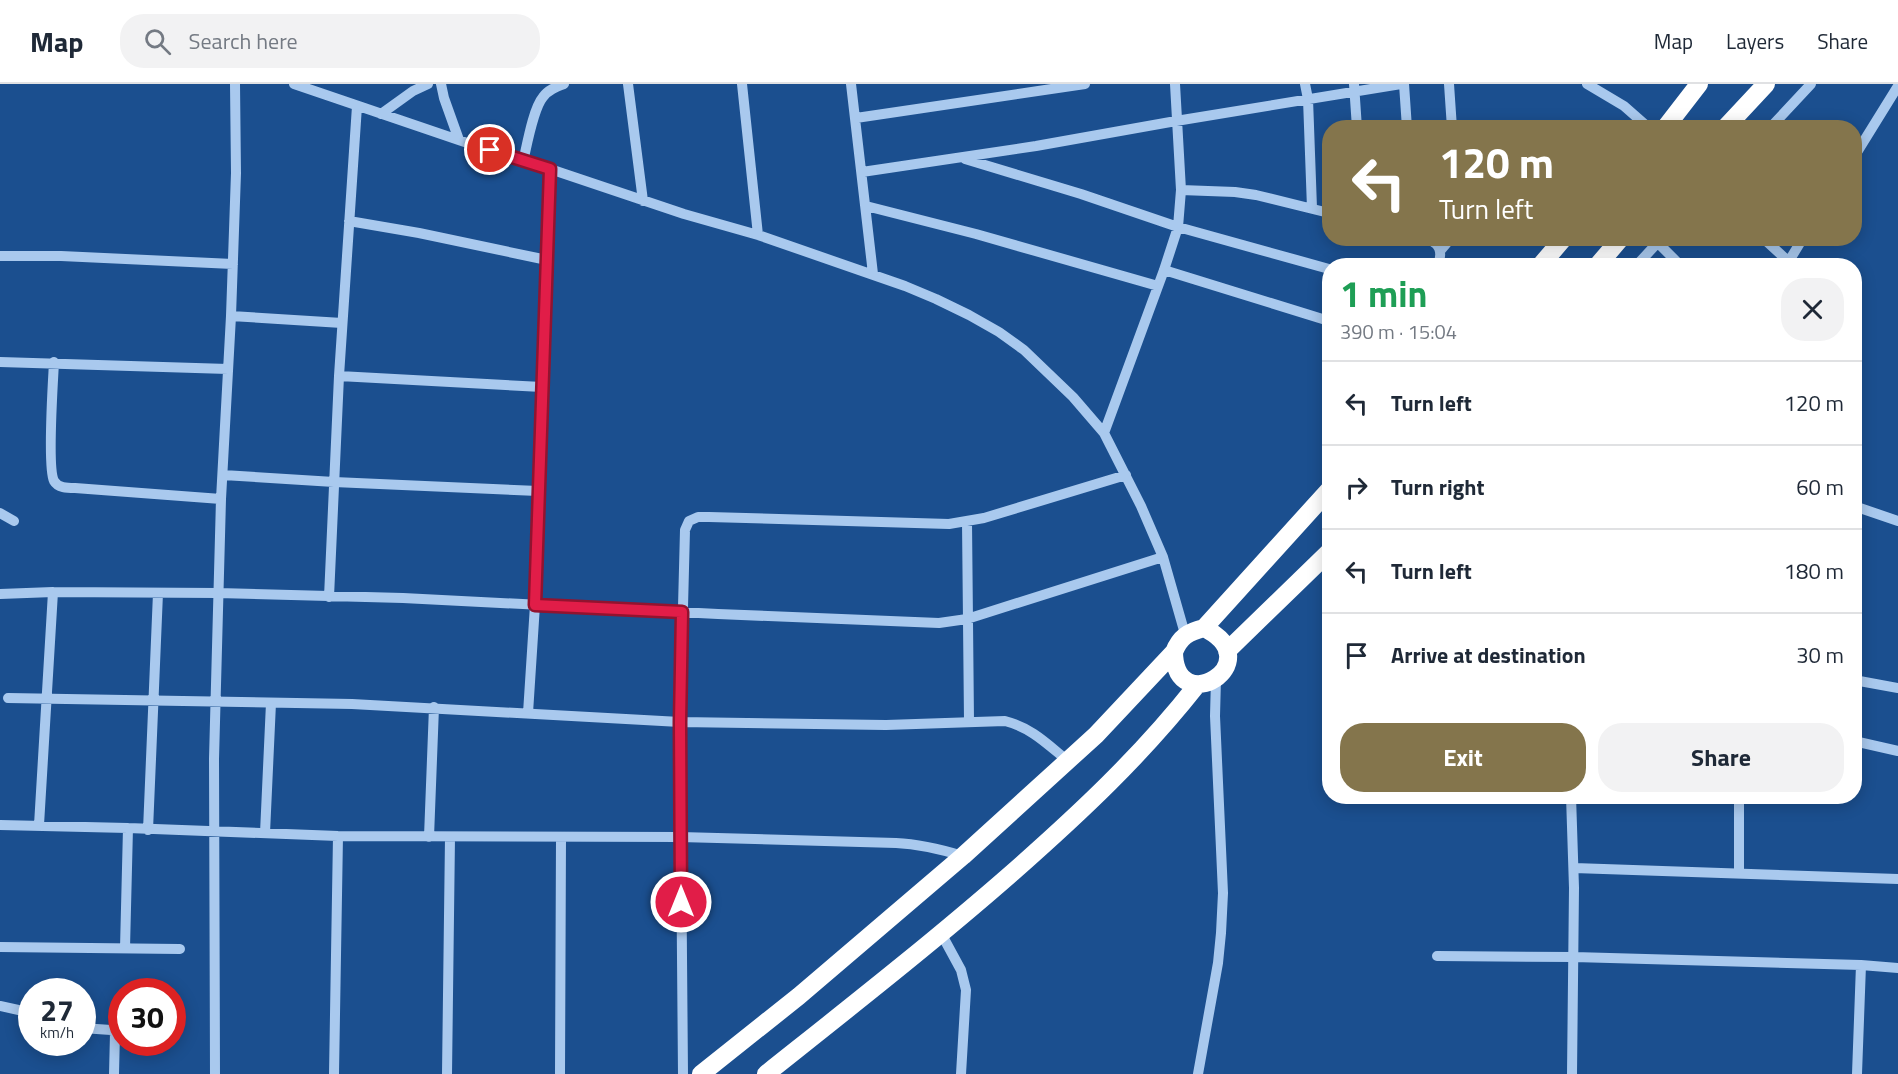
<!DOCTYPE html>
<meta charset="utf-8">
<style>
body{margin:0;font-family:"Titillium Web",sans-serif;background:#f2f2f3;color:#1f2937;height:100vh;display:flex;flex-direction:column;font-size:22px;white-space:nowrap}
*{box-sizing:border-box;margin:0}
p{font-size:20px;color:#747a83}
.icon{flex:none;width:33px;height:33px;fill:none;stroke:currentColor;stroke-width:2;stroke-linecap:round;stroke-linejoin:round}
.map{position:relative;flex:1;overflow:hidden}
.side{position:absolute;left:1322px;top:174px;width:540px;height:546px;display:flex;flex-direction:column;background:#fff;border-radius:24px;box-shadow:0 3px 15px #0003}
.side>*{flex:none}
.hud{position:absolute;left:1322px;top:36px;width:540px;height:126px;border-radius:24px;box-shadow:0 3px 15px #0003;background:#84754c;color:#fff;overflow:hidden}
.speed{position:absolute;left:18px;top:894px;display:flex;gap:12px;font-size:30px;font-weight:700;text-align:center}
.speed>*{display:grid;place-content:center;width:78px;height:78px;border-radius:50%;background:#fff;box-shadow:0 3px 15px #0003;line-height:1}
.speed small{font-size:15px;font-weight:400}
.speed .limit{border:9px solid #d22;background:#fff;color:#111}
.pin{position:absolute;display:grid;place-items:center;width:51px;height:51px;color:#fff;margin:-26px;border:3px solid #fff;border-radius:50%;box-shadow:0 2px 6px #0007}
.me{position:absolute;width:66px;margin:-33px;rotate:0deg;stroke-linejoin:round;filter:drop-shadow(0 0 4px #0008)}
.turn{display:flex;align-items:center;gap:21px;height:126px;padding:0 18px;font-size:27px}
.turn .icon{width:78px;height:78px;stroke-width:2.5}
.turn b{display:block;font-size:42px;line-height:51px}
.round{display:grid;place-items:center;flex:none;width:63px;height:63px;border-radius:24px;background:#f2f2f3}
.overview{display:flex;align-items:center;justify-content:space-between;height:102px;padding:0 18px}
h1{font-size:36px;font-weight:700;line-height:45px;color:#1e9e55}
.primary-button{display:flex;gap:12px;margin-top:auto;padding:12px 18px}
.primary-button a{flex:1;height:69px;border-radius:24px;background:#84754c;color:#fff;font-size:24px;font-weight:700;line-height:69px;text-align:center}
.primary-button a+a{background:#f2f2f3;color:#1f2937}
ul{padding:0;list-style:none}
li{display:flex;align-items:center;gap:18px;height:84px;padding:0 18px;border-top:2px solid #e0e1e3}
li div{flex:1}
li b{display:block;font-size:22px}
li em{font-style:normal}
header{display:flex;align-items:center;gap:36px;box-sizing:border-box;height:84px;padding:0 30px;background:#fff;border-bottom:2px solid #e0e1e3}
header strong{font-size:28px}
nav{display:flex;gap:33px;margin-inline-start:auto;font-size:21px}
.search{width:420px;height:54px;background:#f2f2f3;display:flex;align-items:center;gap:15px;box-sizing:border-box;padding:0 21px;border-radius:24px;color:#747a83;font-size:22px}
.map>svg:first-child{display:block}
</style>
<header>
<strong>Map</strong>
<div class="search"><svg class="icon" aria-label="search" viewBox="0 0 24 24"><circle cx="10" cy="10" r="6"/><path d="M15 15l6 6"/></svg>Search here</div>
<nav><a>Map</a><a>Layers</a><a>Share</a></nav>
</header>
<div class="map">
<svg width="1898" height="990" viewBox="0 0 1898 990">
<rect width="100%" height="100%" fill="#1b4f8f"/>
<g fill="none" stroke-linecap="round" stroke-linejoin="round">
<path stroke="#a9c9ee" stroke-width="10" d="M294 0 523 78 550 85 684 130 758 151 905 202 936 215 969 231 999 248 1024 266 1073 313 1104 349 1141 422 1163 473 1185 550
M441 0 444 14 459 56
M628 0 643 117
M742 0 758 151
M851 0 873 190
M1305 0 1308 15 1312 124
M1354 0 1357 44
M1404 0 1407 44
M1449 0 1452 44
M1587 0 1624 22 1649 44
M381 30 413 7 428 0
M856 34 1085 0
M1770 44 1811 0
M1854 73 1898 2
M965 75 1081 110 1178 143 1329 185
M523 78C527 61 533 25 543 13 548 6 556 3 564 0
M862 88 1036 62 1176 37 1401 0
M1181 106 1235 108 1256 111 1329 129
M866 122 976 150 1158 202
M349 137 419 149 547 176
M1425 154C1440 159 1443 167 1438 182
M1653 154 1681 182
M1763 154 1789 178
M1440 167 1451 154
M0 172H61L233 180
M1636 182 1661 155
M1786 182 1803 154
M1164 186 1329 237
M231 232 342 239
M0 278 228 285
M54 278C53 298 47 384 54 397 58 404 67 404 75 404L221 415
M339 292 542 303
M1104 349 1164 186 1178 143 1181 106 1175 0
M223 391 334 398 538 407
M1854 422 1898 437
M0 429 14 437
M967 438 969 637
M0 510 53 508 218 509 403 514 718 530 939 539 967 535 1163 473
M329 513 339 292 357 22
M1854 596 1898 604
M8 614 352 620 680 638 886 641 1005 637C1032 644 1047 660 1068 677
M528 629 535 521 550 85
M1854 657 1898 667
M1571 712 1574 804 1572 990
M1737 712 1739 715V790
M0 741 128 744 338 752 680 753 896 759C919 760 940 765 963 772
M39 741 53 508
M148 746 158 509
M265 749 271 619
M429 753 434 623
M1574 784 1898 795
M942 851 961 886 966 906 961 990
M0 863 180 865
M125 864 128 744
M1437 872 1574 873 1861 881 1898 884
M0 922 32 929
M82 944 111 946 115 949 114 990
M215 990 214 675 221 415 231 232 236 89 235 0
M334 990 338 752
M447 990 450 753
M560 990 561 754
M683 990 680 638 685 446 689 437 698 433H709L949 440 984 434 1126 391
M1198 990 1218 879 1221 849 1223 809 1215 632 1216 595
M1857 990 1861 881"/>
<path stroke="#fff" stroke-width="18" d="M1665 44 1699 0
M1725 44 1766 0
M1540 182 1564 154
M1597 182 1621 154
M1204 544 1329 406
M1227 567 1329 468
M701 990 799 912 963 772 1096 651 1174 568C1180 553 1188 548 1204 544 1272 578 1175 637 1174 568
M766 990C849 924 932 859 1012 789 1080 729 1141 672 1197 601"/>
</g>
<g fill="none" stroke-linecap="round" stroke-linejoin="round">
<g stroke="#92132f" stroke-width="15">
<path id="route" d="M490 66 550 85 535 521 682 528 680 638 681 818"/>
</g>
<use href="#route" stroke="#e11d48" stroke-width="10"/>
</g>
</svg>
<div class="speed"><div>27<small>km/h</small></div><div class="limit">30</div></div>
<div class="pin" style="left:490px;top:66px;background:#d93025"><svg class="icon" aria-label="arrive" viewBox="0 0 24 24"><path d="M6 21V4h12l-3 4 3 4H6"/></svg></div>
<svg class="me" style="left:681px;top:818px" viewBox="-20 -20 40 40"><circle r="17" fill="#e11d48" stroke="#fff" stroke-width="3"/><path d="M0-11L8 9 0 5-8 9z" fill="#fff"/></svg>
<div class="hud">
<div class="turn"><svg class="icon" aria-label="left" viewBox="0 0 24 24"><path d="M17 20v-9H6M10 6l-5 5 5 5"/></svg><div><b>120 m</b>Turn left</div></div>
</div>
<section class="side">
<div class="overview"><div><h1>1 min</h1><p>390 m · 15:04</p></div><a class="round"><svg class="icon" aria-label="close" viewBox="0 0 24 24"><path d="M6 6l12 12M18 6L6 18"/></svg></a></div>
<ul>
<li><svg class="icon" aria-label="left" viewBox="0 0 24 24"><path d="M17 20v-9H6M10 6l-5 5 5 5"/></svg><div><b>Turn left</b></div><em>120 m</em></li>
<li><svg class="icon" aria-label="right" viewBox="0 0 24 24"><path d="M7 20v-9h11M14 6l5 5-5 5"/></svg><div><b>Turn right</b></div><em>60 m</em></li>
<li><svg class="icon" aria-label="left" viewBox="0 0 24 24"><path d="M17 20v-9H6M10 6l-5 5 5 5"/></svg><div><b>Turn left</b></div><em>180 m</em></li>
<li><svg class="icon" aria-label="arrive" viewBox="0 0 24 24"><path d="M6 21V4h12l-3 4 3 4H6"/></svg><div><b>Arrive at destination</b></div><em>30 m</em></li>
</ul>
<div class="primary-button"><a>Exit</a><a>Share</a></div>
</section>
</div>
